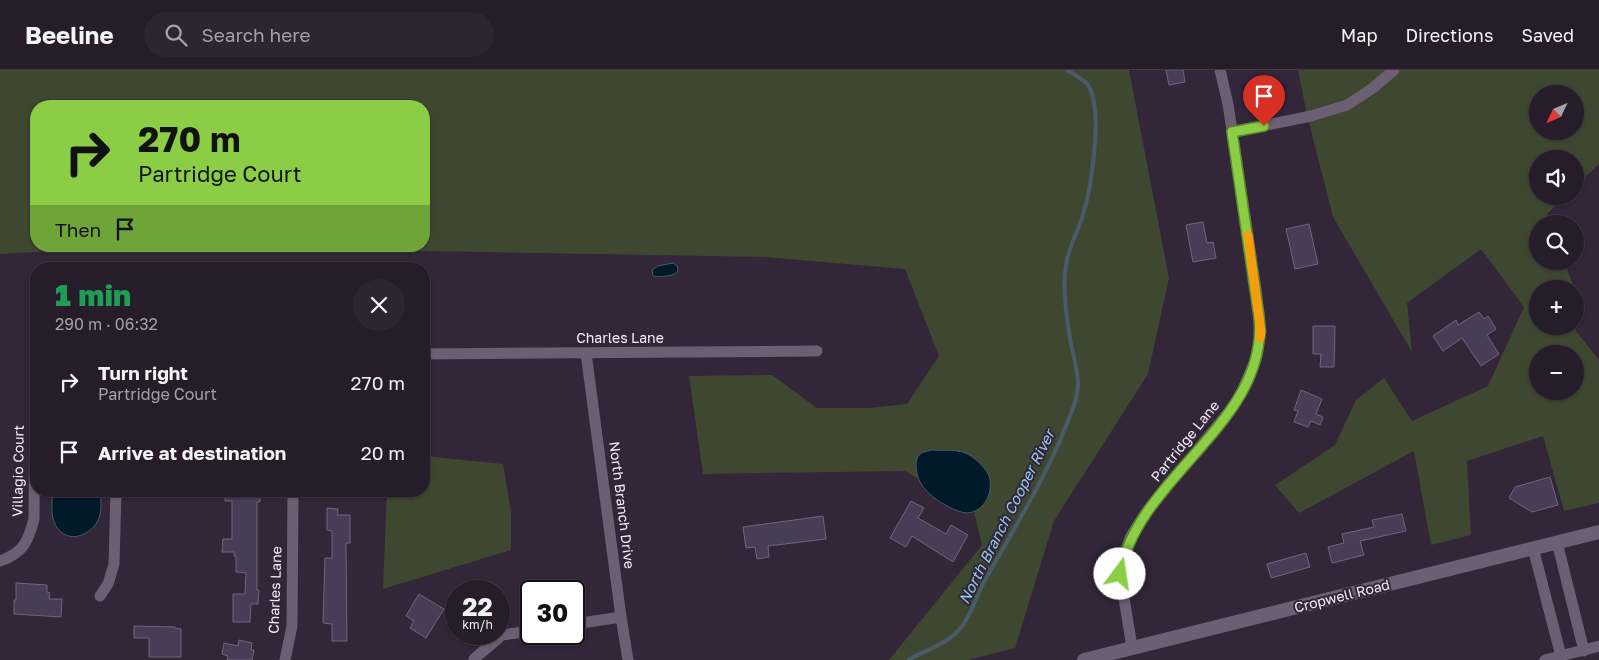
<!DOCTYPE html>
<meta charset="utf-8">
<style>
body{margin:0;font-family:"Golos Text",sans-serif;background:#2e2532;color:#f1f3f6;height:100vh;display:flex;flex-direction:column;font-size:19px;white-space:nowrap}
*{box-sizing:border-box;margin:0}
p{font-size:16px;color:#a4a1a8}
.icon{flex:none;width:28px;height:28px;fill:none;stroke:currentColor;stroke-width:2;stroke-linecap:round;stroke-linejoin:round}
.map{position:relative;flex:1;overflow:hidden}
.panel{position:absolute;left:30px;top:192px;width:400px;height:235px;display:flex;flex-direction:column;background:#261c2a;border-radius:20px;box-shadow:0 1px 4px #0004,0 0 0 1px #423a47}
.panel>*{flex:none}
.banner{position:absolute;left:30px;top:30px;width:400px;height:152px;border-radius:20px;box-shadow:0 1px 4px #0004,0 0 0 1px #423a47;background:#8bce46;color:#111;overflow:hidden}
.needle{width:32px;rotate:226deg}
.controls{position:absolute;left:1529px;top:15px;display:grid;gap:10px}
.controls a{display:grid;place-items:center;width:55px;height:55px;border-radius:50%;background:#261c2a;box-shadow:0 1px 4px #0004,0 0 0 1px #423a47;font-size:25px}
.speed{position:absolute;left:445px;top:510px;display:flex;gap:10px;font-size:25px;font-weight:700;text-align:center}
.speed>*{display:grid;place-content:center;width:65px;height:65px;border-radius:50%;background:#261c2a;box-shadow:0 1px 4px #0004,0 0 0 1px #423a47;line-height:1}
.speed small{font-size:12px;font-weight:400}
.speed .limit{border:2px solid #111;border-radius:8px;background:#fff;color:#111}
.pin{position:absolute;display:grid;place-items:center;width:42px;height:42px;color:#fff;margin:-51px -21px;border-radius:50% 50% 50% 0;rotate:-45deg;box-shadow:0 0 5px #0007}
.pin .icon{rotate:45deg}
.me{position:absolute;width:55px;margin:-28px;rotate:14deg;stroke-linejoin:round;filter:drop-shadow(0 0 4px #0008)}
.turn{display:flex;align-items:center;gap:18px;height:105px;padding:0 25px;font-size:22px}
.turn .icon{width:65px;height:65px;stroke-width:2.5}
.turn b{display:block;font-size:35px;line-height:42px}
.then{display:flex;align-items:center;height:48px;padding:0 25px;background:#0003;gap:10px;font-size:19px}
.round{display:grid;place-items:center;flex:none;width:52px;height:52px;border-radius:26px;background:#2e2532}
.summary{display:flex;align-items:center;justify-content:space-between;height:85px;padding:0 25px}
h1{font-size:30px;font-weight:800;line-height:38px;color:#1e9e55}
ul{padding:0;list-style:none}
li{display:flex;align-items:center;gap:15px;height:70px;padding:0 25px}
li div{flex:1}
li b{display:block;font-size:19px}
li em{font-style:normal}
header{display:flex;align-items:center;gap:30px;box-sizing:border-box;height:70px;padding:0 25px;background:#261c2a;border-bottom:1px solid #423a47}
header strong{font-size:24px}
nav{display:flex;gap:28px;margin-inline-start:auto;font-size:18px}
.search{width:350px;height:45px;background:#2e2532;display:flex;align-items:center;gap:12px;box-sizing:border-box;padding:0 18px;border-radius:28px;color:#a4a1a8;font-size:19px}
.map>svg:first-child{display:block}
</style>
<header>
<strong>Beeline</strong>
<div class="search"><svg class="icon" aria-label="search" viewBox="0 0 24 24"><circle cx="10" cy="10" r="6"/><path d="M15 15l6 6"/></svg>Search here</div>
<nav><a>Map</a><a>Directions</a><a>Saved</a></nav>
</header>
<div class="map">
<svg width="1599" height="590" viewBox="0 0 1599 590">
<rect width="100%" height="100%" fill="#322638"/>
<path fill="#3e4830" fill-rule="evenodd" d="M0 0H1129L1169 208 1148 304 1054 451 1015 578 968 590H889L982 475 974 442 905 401 703 404 689 306 772 305 817 338H869L907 334 939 286 905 199 765 187 320 179 260 176H424V36H36V176H135L0 184Z
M1298 0H1599V94L1575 117V89H1538V126H1565L1547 144 1550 154H1538V191H1564L1573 215 1572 219H1538V256H1572L1599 290V433L1564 441 1543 366 1467 391 1471 465 1431 475 1414 381 1299 443 1275 415 1335 375 1356 330 1384 308 1412 351 1488 316 1524 237 1481 179 1407 233 1412 282 1333 147 1307 45ZM1538 24H1575V61H1538ZM1538 284H1575V321H1538Z
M424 386 503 394 511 442V480L383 519 387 421H424Z"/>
<path fill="#001a2a" stroke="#4a5a69" d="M673 193 677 196 678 201C673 207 661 207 653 206L652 200 658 196Z
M931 380C945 381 959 378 971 386 977 390 987 399 989 406 994 421 985 442 967 443 962 443 955 440 949 437 932 428 916 416 916 395 916 391 917 387 920 384 922 382 928 381 931 380Z
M53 421H100C101 430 102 440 99 448 92 466 67 475 56 456 50 446 52 432 53 421Z"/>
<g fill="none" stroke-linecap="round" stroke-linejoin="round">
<path stroke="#4a5a69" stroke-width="4" d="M909 590C926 579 946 575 960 559 972 545 975 528 984 512 1011 464 1040 417 1062 366 1068 350 1077 333 1078 315 1078 301 1074 288 1071 274 1067 250 1062 220 1066 195 1068 178 1078 162 1083 145 1091 118 1104 40 1088 15 1083 9 1073 4 1067 0"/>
</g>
<path fill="#493c56" stroke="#70657b" d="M1166 0H1183L1185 12 1169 15Z
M1203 152 1207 173 1213 172 1216 188 1193 192 1186 155Z
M1309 154 1318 194 1295 199 1286 159Z
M1479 242 1484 249 1488 246 1496 259 1487 265 1499 284 1481 296 1462 268 1443 281 1433 266 1456 250 1458 255Z
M1313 256H1335L1334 297H1320L1321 284H1313Z
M1301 320 1322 329 1316 344 1323 347 1320 355 1311 351 1308 357 1294 352 1298 341 1294 340Z
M1550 407 1558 435 1532 442 1509 428 1515 417Z
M225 421H261L260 432H257V520H259L258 534H251L250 552H233V524H245L246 503 236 502V486H234V482H222L223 469H232V431H225Z
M911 431 924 438 918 448 946 464 951 455 968 465 953 492 912 466 906 477 890 468Z
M327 438 338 439 337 445H350V473H346L347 571H332V554L323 553 325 488H332V461L327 460Z
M1402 444 1406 461 1360 471 1364 485 1332 493 1328 477 1344 473 1342 464 1374 457 1372 450Z
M823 446 826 469 768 476 769 487 757 489 755 477 746 478 743 457Z
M1306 483 1310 497 1271 508 1267 494Z
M16 513 47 515V522L50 523 49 529H62L61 547 14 544V530H16Z
M419 524 444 539 426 568 410 558 414 551 406 546Z
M134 556 175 557V558L181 559V587H149V568H134Z
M239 570 252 573 251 580H254L252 590H227L228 586 222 584 224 573 238 576Z"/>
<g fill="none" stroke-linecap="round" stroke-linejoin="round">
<path stroke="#6d5f73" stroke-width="11" d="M1232 62 1311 46 1347 35 1373 18 1394 0
M586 283 621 547 628 590
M424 284 817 281
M1557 472 1584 581
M1533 478 1561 586
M0 491C23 483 28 472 34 449L35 299 36 296
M100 526 108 514 114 494 116 421
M574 554 621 547
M1132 577 1120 504 1122 490 1131 466 1147 441 1229 342 1241 324 1257 286 1261 261 1256 219 1228 34 1220 0
M474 589 502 565 531 561
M285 590 292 556 293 421
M1545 590 1599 576"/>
<path stroke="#6d5f73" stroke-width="14" d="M1084 590 1599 462"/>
</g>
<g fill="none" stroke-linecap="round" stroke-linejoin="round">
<g stroke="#5a862e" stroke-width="12">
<path id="route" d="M1120 504C1137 406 1270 352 1259 247L1232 62 1264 56"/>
</g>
<use href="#route" stroke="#8bce46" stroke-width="9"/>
<path stroke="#f59e0b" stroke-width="9" d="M1248 165 1261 262 1260 268"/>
</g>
<g text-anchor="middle" stroke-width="4" stroke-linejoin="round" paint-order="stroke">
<g font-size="14" fill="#f7effb" stroke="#322638">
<text x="620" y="273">Charles Lane</text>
<text transform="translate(1185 371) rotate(-51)" y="5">Partridge Lane</text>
<text transform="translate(18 401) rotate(-89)" y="5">Villagio Court</text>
<text transform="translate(622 435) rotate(83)" y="5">North Branch Drive</text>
<text transform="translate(275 520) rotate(-88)" y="5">Charles Lane</text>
<text transform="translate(1342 526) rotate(-14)" y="5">Cropwell Road</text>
</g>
<g font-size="15" font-style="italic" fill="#90cbed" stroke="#322638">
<text transform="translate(1007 447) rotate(-63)" y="5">North Branch Cooper River</text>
</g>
</g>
</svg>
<div class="controls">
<a><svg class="needle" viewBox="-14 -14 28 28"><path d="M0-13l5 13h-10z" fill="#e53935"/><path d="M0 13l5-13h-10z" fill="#a4a1a8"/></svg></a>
<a><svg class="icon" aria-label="sound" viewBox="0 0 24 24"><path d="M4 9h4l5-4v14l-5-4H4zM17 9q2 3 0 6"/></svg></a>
<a><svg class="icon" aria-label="search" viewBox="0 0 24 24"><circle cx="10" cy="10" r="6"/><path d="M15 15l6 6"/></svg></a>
<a>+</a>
<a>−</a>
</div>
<div class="speed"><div>22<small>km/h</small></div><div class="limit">30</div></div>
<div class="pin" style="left:1264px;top:56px;background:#d93025"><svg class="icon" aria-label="arrive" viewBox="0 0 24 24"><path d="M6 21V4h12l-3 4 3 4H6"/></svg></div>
<svg class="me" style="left:1120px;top:504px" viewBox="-20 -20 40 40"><circle r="19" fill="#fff"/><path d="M0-13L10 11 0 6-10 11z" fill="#8bce46"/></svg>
<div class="banner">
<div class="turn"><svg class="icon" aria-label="right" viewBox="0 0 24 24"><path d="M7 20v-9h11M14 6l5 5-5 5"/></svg><div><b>270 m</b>Partridge Court</div></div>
<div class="then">Then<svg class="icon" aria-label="arrive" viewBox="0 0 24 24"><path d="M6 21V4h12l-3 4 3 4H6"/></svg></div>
</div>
<section class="panel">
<div class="summary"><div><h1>1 min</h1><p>290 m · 06:32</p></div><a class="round"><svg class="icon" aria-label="close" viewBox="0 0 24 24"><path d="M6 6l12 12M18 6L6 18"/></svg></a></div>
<ul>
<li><svg class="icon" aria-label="right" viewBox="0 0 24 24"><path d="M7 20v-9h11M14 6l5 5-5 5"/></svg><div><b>Turn right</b><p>Partridge Court</p></div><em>270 m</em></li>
<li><svg class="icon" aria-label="arrive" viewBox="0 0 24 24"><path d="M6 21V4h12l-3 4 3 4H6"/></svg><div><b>Arrive at destination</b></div><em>20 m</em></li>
</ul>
</section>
</div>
